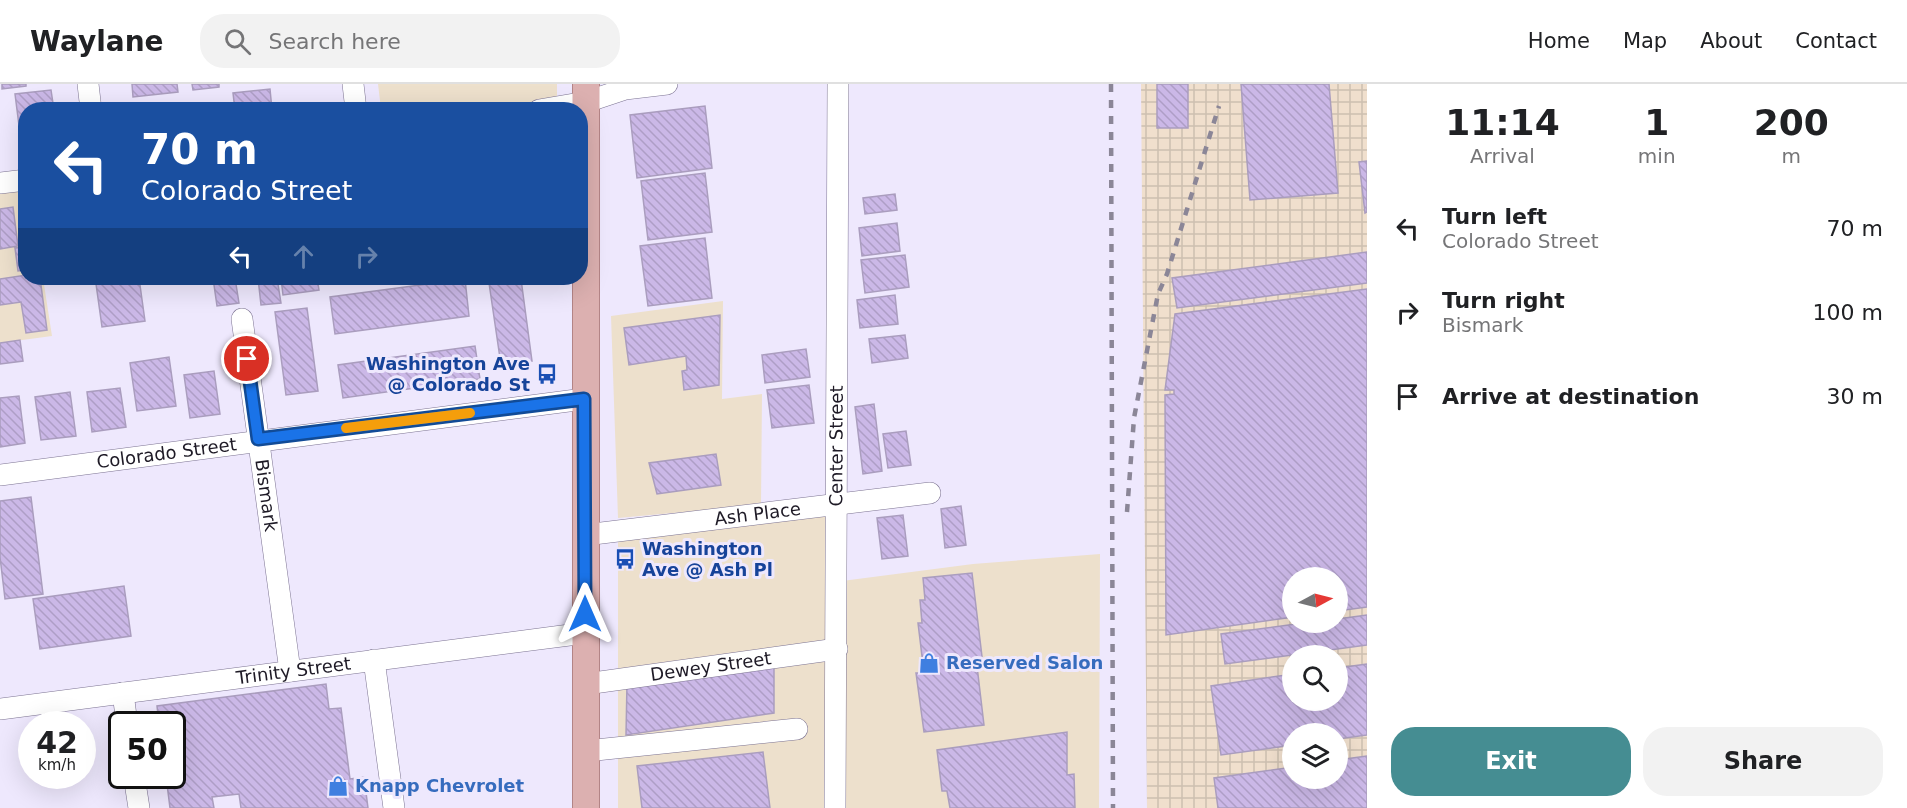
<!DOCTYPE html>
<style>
body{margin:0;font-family:"DejaVu Sans",sans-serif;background:#f2f2f2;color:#202124;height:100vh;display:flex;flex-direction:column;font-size:22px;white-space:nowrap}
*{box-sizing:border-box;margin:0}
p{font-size:20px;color:#757577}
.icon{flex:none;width:33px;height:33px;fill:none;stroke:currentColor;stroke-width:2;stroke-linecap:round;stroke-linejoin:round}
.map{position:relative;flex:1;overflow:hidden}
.sheet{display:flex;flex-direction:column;background:#fff;width:540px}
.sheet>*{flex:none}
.guide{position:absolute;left:18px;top:18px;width:570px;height:183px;border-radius:24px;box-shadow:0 6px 24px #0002;background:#1a4fa0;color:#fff;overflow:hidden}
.needle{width:39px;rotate:83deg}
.controls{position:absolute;left:1282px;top:483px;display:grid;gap:12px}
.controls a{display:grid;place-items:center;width:66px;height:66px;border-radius:50%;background:#fff;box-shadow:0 6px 24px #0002;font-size:30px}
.speed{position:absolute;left:18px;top:627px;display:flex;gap:12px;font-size:30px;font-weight:700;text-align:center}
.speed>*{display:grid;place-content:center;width:78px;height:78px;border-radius:50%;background:#fff;box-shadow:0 6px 24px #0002;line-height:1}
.speed small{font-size:15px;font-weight:400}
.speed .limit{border:3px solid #111;border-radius:9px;background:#fff;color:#111}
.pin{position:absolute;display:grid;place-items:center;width:51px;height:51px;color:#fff;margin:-26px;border:3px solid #fff;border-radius:50%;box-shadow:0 2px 6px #0007}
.me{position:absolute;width:66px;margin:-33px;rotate:0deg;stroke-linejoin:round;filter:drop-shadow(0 0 4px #0008)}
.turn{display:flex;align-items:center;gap:21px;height:126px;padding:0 24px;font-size:27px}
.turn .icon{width:78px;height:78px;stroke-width:2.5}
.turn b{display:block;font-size:42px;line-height:51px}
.lanes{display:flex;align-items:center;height:57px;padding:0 24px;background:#0003;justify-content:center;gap:30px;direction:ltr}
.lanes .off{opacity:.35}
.eta{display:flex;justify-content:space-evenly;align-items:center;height:102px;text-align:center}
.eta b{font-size:36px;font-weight:800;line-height:42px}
.primary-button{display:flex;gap:12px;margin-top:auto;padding:12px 24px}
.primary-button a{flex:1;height:69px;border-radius:24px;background:#458d92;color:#fff;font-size:24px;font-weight:800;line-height:69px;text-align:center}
.primary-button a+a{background:#f2f2f2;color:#202124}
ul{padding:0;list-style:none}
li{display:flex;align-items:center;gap:18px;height:84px;padding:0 24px}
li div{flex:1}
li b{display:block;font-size:22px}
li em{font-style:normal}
header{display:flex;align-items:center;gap:36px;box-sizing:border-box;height:84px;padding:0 30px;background:#fff;border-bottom:2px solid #e0e0e0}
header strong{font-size:28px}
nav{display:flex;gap:33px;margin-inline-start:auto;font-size:21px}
.search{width:420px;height:54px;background:#f2f2f2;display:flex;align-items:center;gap:15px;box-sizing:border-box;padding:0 21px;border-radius:24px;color:#757577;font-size:22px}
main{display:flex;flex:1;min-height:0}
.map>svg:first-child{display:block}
</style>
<header>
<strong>Waylane</strong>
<div class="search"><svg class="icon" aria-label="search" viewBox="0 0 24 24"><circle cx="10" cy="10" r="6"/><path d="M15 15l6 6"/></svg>Search here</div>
<nav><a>Home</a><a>Map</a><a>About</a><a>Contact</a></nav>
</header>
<main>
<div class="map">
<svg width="1367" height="724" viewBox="0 0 1367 724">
<defs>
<pattern id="industrial-grid" width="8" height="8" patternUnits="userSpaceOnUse" patternTransform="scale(1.5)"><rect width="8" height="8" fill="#f0dfcd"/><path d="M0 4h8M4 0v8" fill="none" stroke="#cdbfb0"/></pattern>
<pattern id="building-back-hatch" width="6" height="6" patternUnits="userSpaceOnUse" patternTransform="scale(1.5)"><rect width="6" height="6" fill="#cbb8e7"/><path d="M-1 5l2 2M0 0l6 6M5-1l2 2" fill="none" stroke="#ae9ec6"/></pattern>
</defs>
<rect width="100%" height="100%" fill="#eee8fd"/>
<path fill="#ede0cc" d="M378 0H557V25H381Z
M25 105 26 194H43L52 252 0 259V109Z
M723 217 722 315 762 310 761 421 618 434 611 232Z
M829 428 830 724H618V453Z
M1100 470 1099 724H843L842 497 973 480Z"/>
<path fill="url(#industrial-grid)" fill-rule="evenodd" d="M1141 0H1367V724H1147ZM1293 494H1338V538H1293ZM1293 572H1338V616H1293ZM1293 650H1338V694H1293Z"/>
<path fill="url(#building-back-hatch)" stroke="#aa9dbe" stroke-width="1.5" d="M2 0H26V2L2 5Z
M132 0H177L178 8 133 13Z
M192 0H219V3L193 6Z
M1157 0H1188V44H1157Z
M1241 0H1329L1338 109 1250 116Z
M270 5 272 26H235L233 9Z
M51 6 54 26H26V73H23L15 10Z
M705 22 712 84 637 94 630 31Z
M1367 77V128L1365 129 1359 78Z
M705 89 712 148 648 156 641 97Z
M895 110 897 126 865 130 863 114Z
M13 123 18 162 0 165V125Z
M897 139 900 167 862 172 859 144Z
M705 154 712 214 648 222 640 162Z
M26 163V186L18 187 15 164Z
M1367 168V199L1177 224 1172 194Z
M905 171 909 203 865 209 861 176Z
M26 191V194H40L47 246 26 249 21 218 0 221V195Z
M139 194 145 237 102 243 96 200Z
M213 194H235L239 219 217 222Z
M258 194H277L281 219 261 221Z
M281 194H317L319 206 283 211Z
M465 195 469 232 335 250 330 213Z
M521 195 532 277 501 281 489 199Z
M1367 205V523L1338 527V494H1293V533L1166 551 1165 311 1174 310V306H1165L1175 230Z
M895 211 898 240 860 244 857 216Z
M307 224 318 307 286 311 275 228Z
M720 231 719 301 684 306 682 287 687 286 686 272 629 281 624 244Z
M905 251 908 274 872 279 869 255Z
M20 256 23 277 0 280V259Z
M475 262 480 295 343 314 338 281Z
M806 265 810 293 765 299 762 271Z
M169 273 176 322 137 327 130 279Z
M214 287 220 330 190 334 184 291Z
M809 301 814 339 772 344 767 306Z
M120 304 126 343 92 348 87 308Z
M70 308 76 352 41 356 35 313Z
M19 312 25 359 0 363V314Z
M874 320 882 387 863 390 855 323Z
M906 347 911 381 888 384 883 350Z
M716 370 721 401 657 410 649 379Z
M31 413 43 510 5 515 0 473V417Z
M961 422 966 461 945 464 941 425Z
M903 431 908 472 882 475 877 434Z
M972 489 983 581 977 582 984 641 924 648 916 589H924L918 539H922L920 516H925L923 494Z
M124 502 131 552 40 565 33 515Z
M1367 531V561L1225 580 1221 550 1311 538H1338V535Z
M774 580V629L626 651 627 599Z
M1367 580V651L1338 655V650H1293V661L1221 671 1211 602 1293 590V616H1338V584Z
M326 600 329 625 341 624 350 695 364 693 368 724H241L239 710 212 713 214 724H170L166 692H172V640H159L157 622Z
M1067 648V691L1074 690 1075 724H950L947 707H942L937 666Z
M763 668 770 724H642L637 682Z
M1367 672V724H1218L1214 694 1293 683V694H1338V676Z"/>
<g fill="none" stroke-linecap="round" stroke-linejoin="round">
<g stroke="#7c7392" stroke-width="22">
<g id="minor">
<path d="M88 0 91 26"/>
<path d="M353 0 356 26"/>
<path d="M539 26 586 18 625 5 667 0"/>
<path d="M0 99 26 96"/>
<path id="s1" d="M242 235 290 587"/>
<path id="s2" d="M0 391 584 315"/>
<path id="s3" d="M585 451 930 409"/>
<path d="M374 576 394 724"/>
<path id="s4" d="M586 600 837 565"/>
<path d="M123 609 127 640"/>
<path id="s5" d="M0 625 585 549"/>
<path d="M586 667 797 645"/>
<path d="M134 692 139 724"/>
<path id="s6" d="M835 724 838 0"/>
</g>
</g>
<g stroke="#8a595d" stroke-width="28">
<path id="major" d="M586 724V0"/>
</g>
<use href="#minor" stroke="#fff" stroke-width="21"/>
<use href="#major" stroke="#dcb0b0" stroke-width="27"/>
<path stroke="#8b8697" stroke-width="4.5" stroke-dasharray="8 8" stroke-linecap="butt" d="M1111 0 1113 724
M1127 428 1134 334 1158 210 1167 190 1219 22"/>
</g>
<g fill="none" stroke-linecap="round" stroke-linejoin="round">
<g stroke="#114b97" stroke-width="15">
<path id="route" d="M247 275 258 355 584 315 585 530"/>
</g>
<use href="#route" stroke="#1a73e8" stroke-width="10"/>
<path stroke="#f59e0b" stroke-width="10" d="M346 344 470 329"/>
</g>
<defs>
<g id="bus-bare" transform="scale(1.62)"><path d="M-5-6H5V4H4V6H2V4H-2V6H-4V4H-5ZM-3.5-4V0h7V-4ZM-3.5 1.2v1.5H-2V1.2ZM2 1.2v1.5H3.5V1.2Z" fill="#1a4fb4" stroke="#eee8fd" stroke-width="2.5" paint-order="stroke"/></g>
<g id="shop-bare" transform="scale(1.62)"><path d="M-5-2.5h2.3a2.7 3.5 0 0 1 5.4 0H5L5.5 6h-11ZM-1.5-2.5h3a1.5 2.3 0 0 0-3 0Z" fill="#3f7fe0" stroke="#eee8fd" stroke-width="2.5" paint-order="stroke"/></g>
</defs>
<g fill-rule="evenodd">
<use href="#bus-bare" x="547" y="290"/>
<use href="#bus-bare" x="625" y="475"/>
<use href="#shop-bare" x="929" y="579"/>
<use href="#shop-bare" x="338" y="702"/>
</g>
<g text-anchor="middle" stroke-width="6" stroke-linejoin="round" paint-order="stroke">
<g font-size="18" font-weight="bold" fill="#164399" stroke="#eee8fd" text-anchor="end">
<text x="530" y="286">Washington Ave<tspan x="530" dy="21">@ Colorado St</tspan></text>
<text x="642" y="471" text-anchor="start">Washington<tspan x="642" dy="21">Ave @ Ash Pl</tspan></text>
</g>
<g font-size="18" fill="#1e1a26" stroke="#eee8fd">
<text dy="6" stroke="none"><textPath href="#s6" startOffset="362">Center Street</textPath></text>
<text dy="6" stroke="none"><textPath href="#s2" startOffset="168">Colorado Street</textPath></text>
<text dy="6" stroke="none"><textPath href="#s1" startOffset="178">Bismark</textPath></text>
<text dy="6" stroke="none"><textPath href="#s3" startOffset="174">Ash Place</textPath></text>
<text dy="6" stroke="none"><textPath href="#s4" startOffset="126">Dewey Street</textPath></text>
<text dy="6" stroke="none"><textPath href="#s5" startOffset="296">Trinity Street</textPath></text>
</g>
<g font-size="18" font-weight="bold" fill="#366cbe" stroke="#eee8fd" text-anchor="start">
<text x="946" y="585">Reserved Salon</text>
<text x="355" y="708">Knapp Chevrolet</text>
</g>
</g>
</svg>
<div class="controls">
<a><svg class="needle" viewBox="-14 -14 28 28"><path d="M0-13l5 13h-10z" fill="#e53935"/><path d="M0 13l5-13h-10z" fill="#757577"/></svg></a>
<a><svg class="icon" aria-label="search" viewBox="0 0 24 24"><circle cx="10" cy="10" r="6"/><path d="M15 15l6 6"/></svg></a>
<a><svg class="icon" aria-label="layers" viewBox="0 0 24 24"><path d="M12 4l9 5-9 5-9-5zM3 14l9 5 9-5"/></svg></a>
</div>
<div class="speed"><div>42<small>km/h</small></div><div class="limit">50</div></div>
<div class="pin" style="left:247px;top:275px;background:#d93025"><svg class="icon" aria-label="arrive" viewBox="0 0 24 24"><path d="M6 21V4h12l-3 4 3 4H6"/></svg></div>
<svg class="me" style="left:585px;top:530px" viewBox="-20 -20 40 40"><path d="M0-17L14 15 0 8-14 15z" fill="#1a73e8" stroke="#fff" stroke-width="4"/></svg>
<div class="guide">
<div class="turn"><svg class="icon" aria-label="left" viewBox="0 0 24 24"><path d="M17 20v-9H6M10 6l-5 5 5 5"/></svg><div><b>70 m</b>Colorado Street</div></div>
<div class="lanes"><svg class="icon" aria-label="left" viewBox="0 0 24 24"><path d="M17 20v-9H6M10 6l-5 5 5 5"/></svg><svg class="icon off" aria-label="ahead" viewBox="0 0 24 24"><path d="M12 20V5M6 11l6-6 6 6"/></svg><svg class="icon off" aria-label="right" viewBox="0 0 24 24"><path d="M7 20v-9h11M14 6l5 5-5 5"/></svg></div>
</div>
</div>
<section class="sheet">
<div class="eta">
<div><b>11:14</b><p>Arrival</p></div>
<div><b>1</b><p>min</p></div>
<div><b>200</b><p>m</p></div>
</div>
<ul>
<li><svg class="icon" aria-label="left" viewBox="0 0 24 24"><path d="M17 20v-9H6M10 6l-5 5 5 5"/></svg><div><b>Turn left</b><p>Colorado Street</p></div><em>70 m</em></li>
<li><svg class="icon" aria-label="right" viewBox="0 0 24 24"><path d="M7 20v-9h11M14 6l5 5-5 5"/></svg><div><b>Turn right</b><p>Bismark</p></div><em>100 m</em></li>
<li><svg class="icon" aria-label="arrive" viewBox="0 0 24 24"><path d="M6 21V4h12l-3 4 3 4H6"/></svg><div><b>Arrive at destination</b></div><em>30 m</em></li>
</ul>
<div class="primary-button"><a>Exit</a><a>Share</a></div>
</section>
</main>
